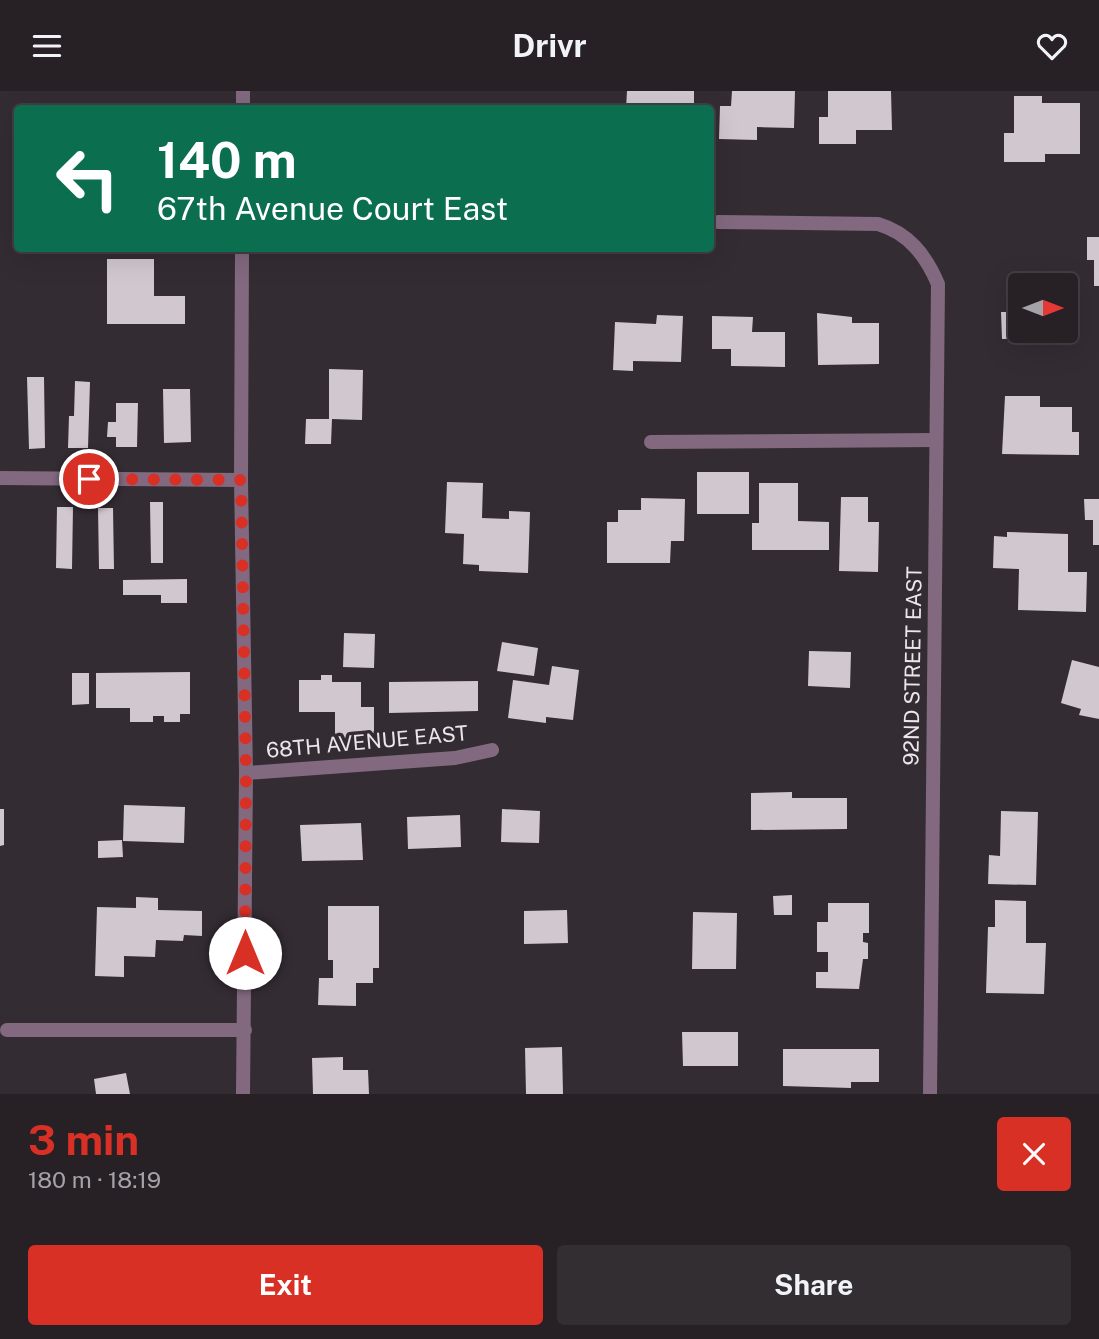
<!DOCTYPE html>
<meta charset="utf-8">
<style>
body{margin:0;font-family:"Public Sans",sans-serif;background:#332e32;color:#f1f3f6;height:100vh;display:flex;flex-direction:column;font-size:26px;white-space:nowrap}
*{box-sizing:border-box;margin:0}
p{font-size:23px;color:#a4a3a7}
.icon{flex:none;width:38px;height:38px;fill:none;stroke:currentColor;stroke-width:2;stroke-linecap:round;stroke-linejoin:round}
.map{position:relative;height:1003px;overflow:hidden}
.side{display:flex;flex-direction:column;background:#272126;flex:1}
.side>*{flex:none}
.guide{position:absolute;left:14px;top:14px;width:700px;height:147px;border-radius:7px;box-shadow:0 7px 28px #0002,0 0 0 2px #433e43;background:#0b6e4f;color:#fff;overflow:hidden}
.needle{width:46px;rotate:90deg}
.buttons{position:absolute;left:1008px;top:182px;display:grid;gap:14px}
.buttons a{display:grid;place-items:center;width:70px;height:70px;border-radius:7px;background:#272126;box-shadow:0 7px 28px #0002,0 0 0 2px #433e43;font-size:35px}
.pin{position:absolute;display:grid;place-items:center;width:60px;height:60px;color:#fff;margin:-30px;border:4px solid #fff;border-radius:50%;box-shadow:0 2px 7px #0007}
.me{position:absolute;width:77px;margin:-38px;rotate:0deg;stroke-linejoin:round;filter:drop-shadow(0 0 5px #0008)}
.turn{display:flex;align-items:center;gap:24px;height:147px;padding:0 28px;font-size:32px}
.turn .icon{width:91px;height:91px;stroke-width:2.5}
.turn b{display:block;font-size:49px;line-height:60px}
.round{display:grid;place-items:center;flex:none;width:74px;height:74px;border-radius:7px;background:#332e32}
.summary{display:flex;align-items:center;justify-content:space-between;height:119px;padding:0 28px}
h1{font-size:42px;font-weight:700;line-height:52px;color:#d93025}
.action{display:flex;gap:14px;margin-top:auto;padding:14px 28px}
.action a{flex:1;height:80px;border-radius:7px;background:#d93025;color:#fff;font-size:28px;font-weight:700;line-height:80px;text-align:center}
.action a+a{background:#332e32;color:#f1f3f6}
header{display:flex;justify-content:space-between;align-items:center;height:91px;padding:0 28px;background:#272126;font-size:32px;font-weight:700}
.map>svg:first-child{display:block}
</style>
<header><svg class="icon" aria-label="menu" viewBox="0 0 24 24"><path d="M4 6h16M4 12h16M4 18h16"/></svg>Drivr<svg class="icon" aria-label="heart" viewBox="0 0 24 24"><path d="M12 20l-8-8c-3-5 5-10 8-4 3-6 11-1 8 4z"/></svg></header>
<div class="map">
<svg width="1099" height="1003" viewBox="0 0 1099 1003">
<rect width="100%" height="100%" fill="#342c33"/>
<path fill="#d1c7cf" d="M627 0H694V18H626Z
M732 0H795L794 37 757 36V49L719 48 720 15H731Z
M828 0H891L892 39H856V53H819V26H828Z
M1014 5H1042V12H1080V63H1045V71H1004V42H1014Z
M1087 146H1099V195H1094V169H1087Z
M107 168H154V205H185V233H107Z
M1063 187V194H1020V240H1066V201H1074L1075 247 1002 248 1001 221H1010V188Z
M817 222 852 226V232H879V273L818 274Z
M657 224 683 225 681 271 633 270V280L613 279 615 231 656 233Z
M712 225 753 226 752 241H785V276L731 275V258H712Z
M329 278 363 279 362 329 332 328 331 353H305L306 328H329Z
M27 286H44L45 357 29 358Z
M75 290 90 291 88 357H68L69 325H74Z
M163 298H190L191 351 164 352Z
M1005 305H1040V316H1072V341H1079V364L1002 363Z
M116 312H138L137 356H116V346H107L108 331H116Z
M697 381H749V423H697Z
M447 391 483 392 482 427 509 428V420L530 421 528 482 479 480V474L463 473 464 443 445 442Z
M759 392H798V430L829 431V459H752V432H759Z
M841 406H868V431H879L878 481 839 480Z
M641 407 685 408 684 450H671L670 472H607V431H618V419H641Z
M1084 408H1099V454H1093V429H1085Z
M150 411H163V472H151Z
M57 416H73L72 478 56 477Z
M98 417H113L114 478H99Z
M1007 441 1068 443V481H1087L1086 521 1018 519 1019 478 993 477 994 445 1007 446Z
M187 488V512H161V504H123V489Z
M344 542 375 543 374 577 343 576Z
M502 551 538 557 534 585 497 580Z
M809 560 851 561 850 597 808 595Z
M1072 569 1099 576V628L1079 624 1081 618 1061 612Z
M552 575 579 579 573 629 546 626V632L508 627 513 589 549 594Z
M190 581V623H180V631H164V625H153V631H130V617H96V582Z
M72 582H89V613L72 614Z
M321 584H332V591H361V616H374V647H335V621H299V589H321Z
M478 590V620L389 622V591Z
M792 701V707H847V738L751 739V702Z
M124 714 185 716 184 752 123 750Z
M0 718H4V754L0 755Z
M502 718 540 720 539 752 501 751Z
M1001 720 1038 721 1036 794 988 793 989 764 1000 765Z
M460 724 461 756 408 758 407 726Z
M361 732 363 769 302 770 300 734Z
M122 749 123 766 98 767V750Z
M792 804V824H774L773 805Z
M136 806 158 807V819L202 820V845L184 844 183 850 156 849 155 866 124 865V886L95 885 97 816 136 817Z
M995 809 1026 810V852H1046L1044 903 986 902 988 836H995Z
M828 812H869V842H863V851L868 852V868H863L859 898 816 897V881H828V861H817V831H828Z
M328 815H379V877H373V892H356V915L318 914 319 887H333V869H328Z
M567 819 568 852 524 853V820Z
M693 821 737 822 736 878H692Z
M682 941H738V975H683Z
M562 956 563 1003H526L525 957Z
M783 958H879V991H851V997L783 995Z
M343 966V979H368L369 1003H313L312 967Z
M126 982 130 1003H96L94 988Z"/>
<g fill="none" stroke-linecap="round" stroke-linejoin="round">
<path stroke="#82697f" stroke-width="14" d="M651 351 936 349"/>
<path stroke="#82697f" stroke-width="14" d="M243 18V0
M718 131 878 133C909 142 926 165 938 193L930 1003
M242 158 241 389 246 682 243 1003
M0 387 241 389
M246 682 455 667 492 659
M7 939H245"/>
</g>
<g fill="none" stroke-linecap="round" stroke-linejoin="round">
<path stroke="#d93025" stroke-width="12" stroke-dasharray="0 21.6" d="M89 388 241 389 246 682 245 862"/>
</g>
<g text-anchor="middle" stroke-width="7" stroke-linejoin="round" paint-order="stroke">
<g font-size="21" fill="#ebe6ea" stroke="#342c33">
<text transform="translate(913 575) rotate(-89)" y="7">92ND STREET EAST</text>
<text transform="translate(367 651) rotate(-5)" y="7">68TH AVENUE EAST</text>
</g>
</g>
</svg>
<div class="buttons">
<a><svg class="needle" viewBox="-14 -14 28 28"><path d="M0-13l5 13h-10z" fill="#e53935"/><path d="M0 13l5-13h-10z" fill="#a4a3a7"/></svg></a>
</div>
<div class="pin" style="left:89px;top:388px;background:#d93025"><svg class="icon" aria-label="arrive" viewBox="0 0 24 24"><path d="M6 21V4h12l-3 4 3 4H6"/></svg></div>
<svg class="me" style="left:245px;top:862px" viewBox="-20 -20 40 40"><circle r="19" fill="#fff"/><path d="M0-13L10 11 0 6-10 11z" fill="#d93025"/></svg>
<div class="guide">
<div class="turn"><svg class="icon" aria-label="left" viewBox="0 0 24 24"><path d="M17 20v-9H6M10 6l-5 5 5 5"/></svg><div><b>140 m</b>67th Avenue Court East</div></div>
</div>
</div>
<section class="side">
<div class="summary"><div><h1>3 min</h1><p>180 m · 18:19</p></div><a class="round" style="background:#d93025;color:#fff"><svg class="icon" aria-label="close" viewBox="0 0 24 24"><path d="M6 6l12 12M18 6L6 18"/></svg></a></div>
<div class="action"><a>Exit</a><a>Share</a></div>
</section>
